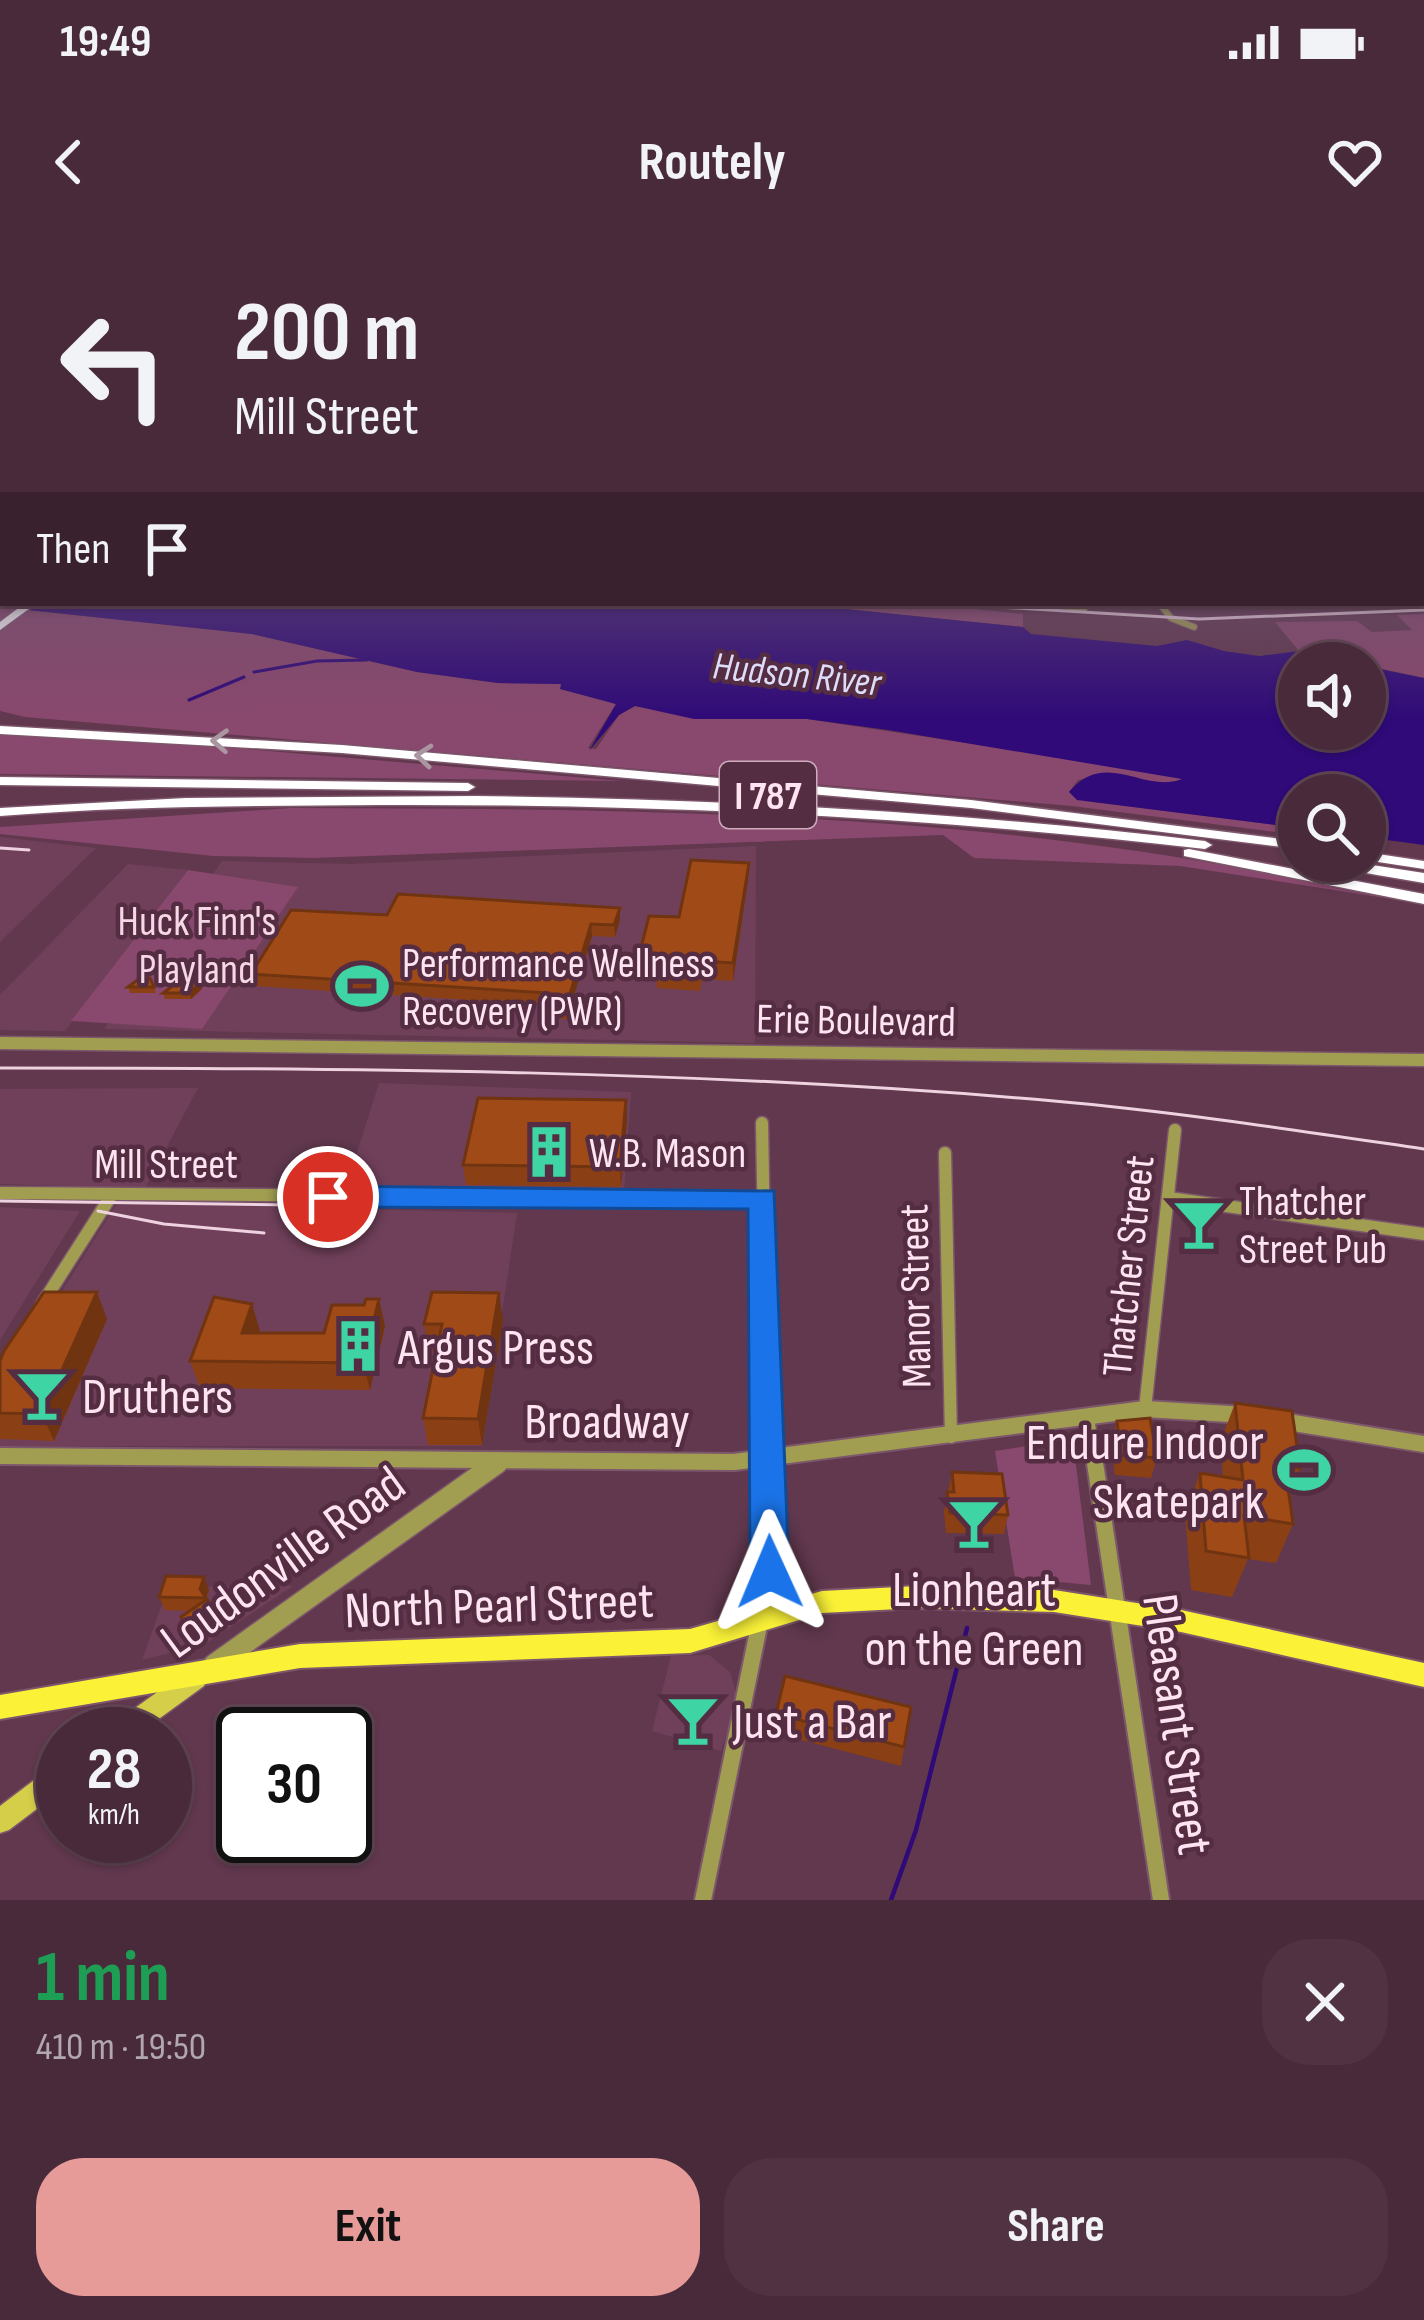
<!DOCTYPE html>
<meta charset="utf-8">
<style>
body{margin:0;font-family:"Sofia Sans Condensed",sans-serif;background:#503242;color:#f1f3f6;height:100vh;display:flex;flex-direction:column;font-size:45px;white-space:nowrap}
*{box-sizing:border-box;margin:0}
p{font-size:39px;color:#b1a7af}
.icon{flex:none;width:66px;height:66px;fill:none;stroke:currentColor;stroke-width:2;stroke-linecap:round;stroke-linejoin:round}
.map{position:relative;height:1660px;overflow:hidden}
.sheet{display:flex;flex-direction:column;background:#492a3a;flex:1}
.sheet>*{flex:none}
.guide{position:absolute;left:0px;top:0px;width:1425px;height:366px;box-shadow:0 3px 9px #0004,0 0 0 3px #614654;background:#492a3a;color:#f1f3f6;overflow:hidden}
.buttons{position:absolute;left:1278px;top:402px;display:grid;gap:24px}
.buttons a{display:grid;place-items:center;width:108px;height:108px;border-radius:50%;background:#492a3a;box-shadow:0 3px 9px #0004,0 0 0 3px #614654;font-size:60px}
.speed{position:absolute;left:36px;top:1467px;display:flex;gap:24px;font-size:60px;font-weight:700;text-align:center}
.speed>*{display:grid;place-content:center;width:156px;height:156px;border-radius:50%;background:#492a3a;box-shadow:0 3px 9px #0004,0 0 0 3px #614654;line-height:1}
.speed small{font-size:30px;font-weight:400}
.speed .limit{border:6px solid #111;border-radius:18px;background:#fff;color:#111}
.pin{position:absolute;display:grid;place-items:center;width:102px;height:102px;color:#fff;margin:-51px;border:6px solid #fff;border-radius:50%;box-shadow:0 3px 12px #0007}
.me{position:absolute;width:132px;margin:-66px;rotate:359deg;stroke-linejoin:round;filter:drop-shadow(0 0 9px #0008)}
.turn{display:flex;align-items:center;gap:42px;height:252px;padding:0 36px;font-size:54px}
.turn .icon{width:156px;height:156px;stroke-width:2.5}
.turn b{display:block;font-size:84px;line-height:102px}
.then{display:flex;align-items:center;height:114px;padding:0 36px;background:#0003;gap:24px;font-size:45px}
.round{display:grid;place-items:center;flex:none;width:126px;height:126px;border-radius:48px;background:#503242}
.headline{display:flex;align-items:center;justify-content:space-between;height:204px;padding:0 36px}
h1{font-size:72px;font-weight:700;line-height:90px;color:#1e9e55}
.cta{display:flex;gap:24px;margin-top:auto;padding:24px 36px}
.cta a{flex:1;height:138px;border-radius:48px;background:#e69b98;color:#111;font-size:48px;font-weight:700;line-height:138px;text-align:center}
.cta a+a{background:#503242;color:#f1f3f6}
.status{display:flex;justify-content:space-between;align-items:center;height:84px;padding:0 60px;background:#492a3a;direction:ltr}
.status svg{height:33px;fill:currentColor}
header{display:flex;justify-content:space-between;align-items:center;height:156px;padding:0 36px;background:#492a3a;font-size:54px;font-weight:700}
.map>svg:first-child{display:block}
</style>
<div class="status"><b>19:49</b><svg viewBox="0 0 49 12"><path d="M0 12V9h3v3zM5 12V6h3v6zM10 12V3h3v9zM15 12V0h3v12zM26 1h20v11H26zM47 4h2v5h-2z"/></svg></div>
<header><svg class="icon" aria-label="back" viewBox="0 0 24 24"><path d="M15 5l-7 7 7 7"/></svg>Routely<svg class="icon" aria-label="heart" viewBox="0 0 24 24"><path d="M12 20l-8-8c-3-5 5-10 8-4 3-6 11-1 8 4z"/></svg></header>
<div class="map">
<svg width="1424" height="1660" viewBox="0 0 1424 1660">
<rect width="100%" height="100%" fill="#61384e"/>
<path fill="#70405a" d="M0 597 96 608 0 702Z
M756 606 755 803 104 789 222 621 351 624Z
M128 624 188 630 65 791 0 790V755Z
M379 843 631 852 624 950H345Z
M198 848 145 948 0 944V849Z
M117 963 517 973 482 1206H0V1151Z
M0 967 80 971 0 1100Z
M293 1346 205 1404 142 1420 168 1347Z
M709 1415 730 1432 738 1460 721 1511 652 1491 671 1416Z"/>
<path fill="#89486d" d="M786 363H913L1023 374V387Z
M0 367 252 394 417 432 498 443 562 444 561 449 616 464 588 508 596 509 619 475 635 466 807 479 1178 535 1182 540C1154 548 1117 530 1078 540L1069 552 1095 562 1299 588V595L1072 566 25 477 0 471Z
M1424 374V438L1299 411 1275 382 1357 381 1372 392 1412 390 1397 375Z
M0 495 173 503 622 541 0 534Z
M291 568C643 569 999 570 1344 650 1370 656 1399 657 1424 664L1180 626 974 618 943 595 314 618 213 616 0 594V587Z
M188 630 298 647 202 789 71 781Z
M1034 1205 1038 1214 1074 1209 1091 1345 1015 1338 995 1211Z"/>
<path fill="#2f0a78" d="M0 279 3 363H786L1023 387 1031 394 1157 406 1187 400 1224 411 1259 416 1299 411 1353 423H1299V489H1365V426L1424 438V605L1365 597V555H1299V588L1077 560 1069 552C1105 508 1144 554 1182 539L888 490 807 479H694L635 466 619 475 589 511 616 464 560 449 561 444 498 443 417 432 252 394 0 367Z"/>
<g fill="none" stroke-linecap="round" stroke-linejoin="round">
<path stroke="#2f0a78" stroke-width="3" d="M254 432 317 421 367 420
M189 460 244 437"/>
<path stroke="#2f0a78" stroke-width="4.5" d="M891 1660 916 1590 967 1388"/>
<g stroke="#7d576b" stroke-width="8">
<path id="minor-far2" d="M1044 363 1084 369
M1076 363H1264
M1159 363 1171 378 1194 387"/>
</g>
<g stroke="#7d576b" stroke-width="15">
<path id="minor-far1" d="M762 883 768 1226
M945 913 951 1197
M0 953 763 959
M1169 958 1424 994
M42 1064 111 956
M1145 1169 1175 890
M1088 1177 1095 1226"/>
</g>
<g stroke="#7d576b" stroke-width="20">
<path id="minor" d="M1095 1223 1161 1660
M703 1660 770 1332 768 1223"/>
</g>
<g stroke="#7d576b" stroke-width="15">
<path id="tertiary-far2" d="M0 803 1424 820"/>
</g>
<g stroke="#7d576b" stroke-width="20">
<path id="tertiary-far1" d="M1275 1180 1424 1204
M0 1216 734 1222 1145 1169 1247 1175
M493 1226 498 1222"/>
</g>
<g stroke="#7d576b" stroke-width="24">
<path id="tertiary" d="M214 1425 497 1223"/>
</g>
<g stroke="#7d576b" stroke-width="3">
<path id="secondary" d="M196 1427 204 1430 207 1438 204 1446 138 1494H106L110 1486 188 1430Z
M63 1522V1549L9 1590 0 1593V1566L54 1525Z"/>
</g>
<g stroke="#7d576b" stroke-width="4">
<path id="primary" d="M918 1346 1054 1350 1181 1370 1424 1423V1447L1181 1392 1054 1372 918 1368 822 1373 690 1413 300 1428 0 1479V1455L300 1404 690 1389 822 1351Z"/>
</g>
<g stroke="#7d576b" stroke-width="3">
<path id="motorway" d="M3 361V363H11L0 369V362Z
M25 363H37L0 390V382Z
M0 486 342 505 971 560 1299 601V609L971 568 342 513 0 494Z
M0 537 468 543 475 547 468 551 0 545Z
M476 556C720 559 963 572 1205 601L1212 605 1205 609C931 577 657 564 381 565 254 566 127 566 0 576V568L186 558Z
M1189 609 1424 654V664L1184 616V610Z
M1365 612 1424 621V629L1365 620Z
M1312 621H1346L1424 633V643L1319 625Z"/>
</g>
<use href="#minor-far2" stroke="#a19e51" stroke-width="6"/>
<use href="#minor-far1" stroke="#a19e51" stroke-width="12"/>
<use href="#minor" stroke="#a19e51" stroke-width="16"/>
<use href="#tertiary-far2" stroke="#a19e51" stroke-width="12"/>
<use href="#tertiary-far1" stroke="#a19e51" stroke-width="16"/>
<use href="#tertiary" stroke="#a19e51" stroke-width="21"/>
<use href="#secondary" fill="#d4ce49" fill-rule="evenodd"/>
<use href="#primary" fill="#fbf237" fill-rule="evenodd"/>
<use href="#motorway" fill="#fff" fill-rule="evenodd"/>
<path stroke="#eed2e0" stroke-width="3" d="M932 363 1199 379 1424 370
M0 608 29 610
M0 828C352 828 704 830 1054 861 1178 872 1301 891 1424 909
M0 961 372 966
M98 971 164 984 264 993"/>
</g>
<path fill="#8a4014" d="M748 640 733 741 702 739 700 751 657 748 656 736 640 735 639 716 679 677Z
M387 675 620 680 615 697 592 696 567 779 545 778 544 765 254 746 251 734Z
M150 738 156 753H130L128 747Z
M202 749 191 759H165L163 753Z
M627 880 621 947 466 945 463 925Z
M252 1064 259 1093H324L385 1086 370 1150 200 1148 190 1121Z
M107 1079 54 1201 0 1199V1173Z
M503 1080 482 1205H428L423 1178 437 1111H429L424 1084Z
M1235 1163 1300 1228 1289 1254 1293 1284 1276 1323 1248 1319 1232 1357 1191 1350 1185 1273 1200 1233 1223 1236 1220 1203Z
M1117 1181 1157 1218 1151 1238 1115 1235 1111 1202Z
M952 1232 1008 1275 1004 1294 946 1293 944 1272Z
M204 1337 209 1350 206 1358 222 1385 196 1403 181 1377 190 1371 165 1370 159 1357Z
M911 1467 901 1526 775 1493 776 1474Z"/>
<path fill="#703410" d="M749 623 748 640 733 741V723Z
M620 668V680L615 697 614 685Z
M591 684 592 696 567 779 566 767Z
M200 743 202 749 191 759 189 753Z
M626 860 627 880 621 947 620 927Z
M97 1052 107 1079 54 1201 42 1174Z
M499 1053 503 1080 482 1205 478 1179Z
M379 1059 385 1086 370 1150 363 1123Z
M252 1064 260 1091 251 1119 242 1093Z
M204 1337 209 1350 206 1358 200 1349Z
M216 1372 222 1385 196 1403 190 1390Z"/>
<path fill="#a04a17" stroke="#703410" stroke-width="3" d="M691 620 749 623 733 723 702 721 700 732 656 730 659 718 639 716 649 676 679 677Z
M398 654 620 668 614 685 591 684 566 767 544 765 549 753 251 734 291 670 387 675Z
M150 738 154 747H128L139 739Z
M181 740 200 743 189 753H163Z
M478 858 626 860 620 927 463 925Z
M44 1052H97L42 1174 0 1173V1121L4 1111Z
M432 1052 499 1053 478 1179 423 1178 442 1084H424Z
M214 1057 252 1064 242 1093H324L332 1065H364L366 1059H379L363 1123 190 1121Z
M1235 1163 1292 1171 1300 1228 1285 1226 1293 1284 1244 1276 1249 1318 1206 1311 1200 1233 1243 1240Z
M1150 1178 1157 1218 1121 1215 1117 1181Z
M952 1232 1002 1234 1008 1275 950 1273 947 1252H954Z
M166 1336 204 1337 200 1349 206 1358 159 1357Z
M207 1359 216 1372 190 1390 181 1377Z
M785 1436 911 1467 904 1507 776 1474Z"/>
<defs><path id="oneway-chevron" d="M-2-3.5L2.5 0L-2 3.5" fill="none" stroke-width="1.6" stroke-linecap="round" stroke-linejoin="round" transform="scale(3)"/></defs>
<g stroke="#aa96a1">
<use href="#oneway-chevron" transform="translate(220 501) rotate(-177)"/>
<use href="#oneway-chevron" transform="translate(424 516) rotate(-175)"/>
</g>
<linearGradient id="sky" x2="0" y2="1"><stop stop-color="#351f2b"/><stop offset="0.51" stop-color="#6a536e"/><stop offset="1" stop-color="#6a536e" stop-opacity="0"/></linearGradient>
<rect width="1424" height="480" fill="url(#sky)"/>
<path fill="#1a73e8" stroke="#114b97" stroke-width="3" d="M328 946 774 951 789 1332 784 1344 770 1350 756 1344 750 1332 748 969 328 967 313 957Z"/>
<defs>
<g id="stadium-bare" transform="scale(4.14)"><path d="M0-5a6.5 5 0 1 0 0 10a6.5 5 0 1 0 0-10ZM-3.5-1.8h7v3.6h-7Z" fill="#3ed4a3" stroke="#552d43" stroke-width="2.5" paint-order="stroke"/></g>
<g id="building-bare" transform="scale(4.14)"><path d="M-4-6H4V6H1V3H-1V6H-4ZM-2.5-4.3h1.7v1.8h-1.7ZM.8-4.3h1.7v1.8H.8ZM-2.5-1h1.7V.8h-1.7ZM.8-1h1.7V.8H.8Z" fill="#3ed4a3" stroke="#552d43" stroke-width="2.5" paint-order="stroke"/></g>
<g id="bar-bare" transform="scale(4.14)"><path d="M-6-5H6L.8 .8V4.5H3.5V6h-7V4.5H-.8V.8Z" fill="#3ed4a3" stroke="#552d43" stroke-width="2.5" paint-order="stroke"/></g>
</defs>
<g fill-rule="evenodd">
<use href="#stadium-bare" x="362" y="746"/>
<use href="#building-bare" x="549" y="912"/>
<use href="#bar-bare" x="1199" y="984"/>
<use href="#building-bare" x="358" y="1106"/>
<use href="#bar-bare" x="42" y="1155"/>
<use href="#stadium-bare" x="1304" y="1230"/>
<use href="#bar-bare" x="974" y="1283"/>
<use href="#bar-bare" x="693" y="1480"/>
</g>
<g text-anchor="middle" stroke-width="9" stroke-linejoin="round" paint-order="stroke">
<g font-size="39" font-style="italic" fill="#dddcf9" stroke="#552d43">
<text transform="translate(797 433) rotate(6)" y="14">Hudson River</text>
</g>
<rect fill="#552d43" stroke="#cbadbd" stroke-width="3" x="720" y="522" width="96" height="66" rx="9"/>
<g font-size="39" font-weight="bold" fill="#fee4f1">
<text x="768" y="569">I 787</text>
</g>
<g font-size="42" fill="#f5d7e6" stroke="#552d43">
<text x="197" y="695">Huck Finn's<tspan x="197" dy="48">Playland</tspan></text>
</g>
<g font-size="42" fill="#fee4f1" stroke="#552d43" text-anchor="start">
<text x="402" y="737">Performance Wellness<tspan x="402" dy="48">Recovery (PWR)</tspan></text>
<text x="589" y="927">W.B. Mason</text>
<text x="1239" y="975">Thatcher<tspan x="1239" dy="48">Street Pub</tspan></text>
</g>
<g font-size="42" fill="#fee4f1" stroke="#552d43">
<text transform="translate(856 779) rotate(1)" y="15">Erie Boulevard</text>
<text x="166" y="938">Mill Street</text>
<text transform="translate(1127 1026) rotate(-84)" y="15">Thatcher Street</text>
<text transform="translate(914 1056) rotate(-91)" y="15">Manor Street</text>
</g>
<g font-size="51" fill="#fee4f1" stroke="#552d43" text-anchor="start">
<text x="398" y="1124">Argus Press</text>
<text x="82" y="1173">Druthers</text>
<text x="1264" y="1219" text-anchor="end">Endure Indoor<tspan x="1264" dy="59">Skatepark</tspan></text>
<text x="974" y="1366" text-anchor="middle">Lionheart<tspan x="974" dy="59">on the Green</tspan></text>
<text x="733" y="1498">Just a Bar</text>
</g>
<g font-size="51" fill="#fee4f1" stroke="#552d43">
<text x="607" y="1198">Broadway</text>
<text transform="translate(282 1321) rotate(-36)" y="18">Loudonville Road</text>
<text transform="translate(499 1364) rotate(-2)" y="18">North Pearl Street</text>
<text transform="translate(1179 1484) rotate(82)" y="18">Pleasant Street</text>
</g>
</g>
</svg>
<div class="buttons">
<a><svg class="icon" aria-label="sound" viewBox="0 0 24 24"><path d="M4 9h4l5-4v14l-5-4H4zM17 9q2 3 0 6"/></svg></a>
<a><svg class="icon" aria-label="search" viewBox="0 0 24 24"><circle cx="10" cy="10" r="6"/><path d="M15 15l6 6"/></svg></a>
</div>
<div class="speed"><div>28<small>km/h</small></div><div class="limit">30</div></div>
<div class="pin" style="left:328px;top:957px;background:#d93025"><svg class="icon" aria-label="arrive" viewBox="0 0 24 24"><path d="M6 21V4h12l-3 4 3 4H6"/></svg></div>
<svg class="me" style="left:770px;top:1332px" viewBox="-20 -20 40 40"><path d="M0-17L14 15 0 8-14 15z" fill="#1a73e8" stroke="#fff" stroke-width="4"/></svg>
<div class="guide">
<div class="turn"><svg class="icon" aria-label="left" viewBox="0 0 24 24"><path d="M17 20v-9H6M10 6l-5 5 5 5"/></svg><div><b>200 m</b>Mill Street</div></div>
<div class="then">Then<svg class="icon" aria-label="arrive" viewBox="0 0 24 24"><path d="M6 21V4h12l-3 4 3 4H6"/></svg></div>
</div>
</div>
<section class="sheet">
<div class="headline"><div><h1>1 min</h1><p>410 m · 19:50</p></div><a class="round"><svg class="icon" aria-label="close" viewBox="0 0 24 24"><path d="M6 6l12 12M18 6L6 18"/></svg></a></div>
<div class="cta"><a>Exit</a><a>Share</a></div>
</section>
